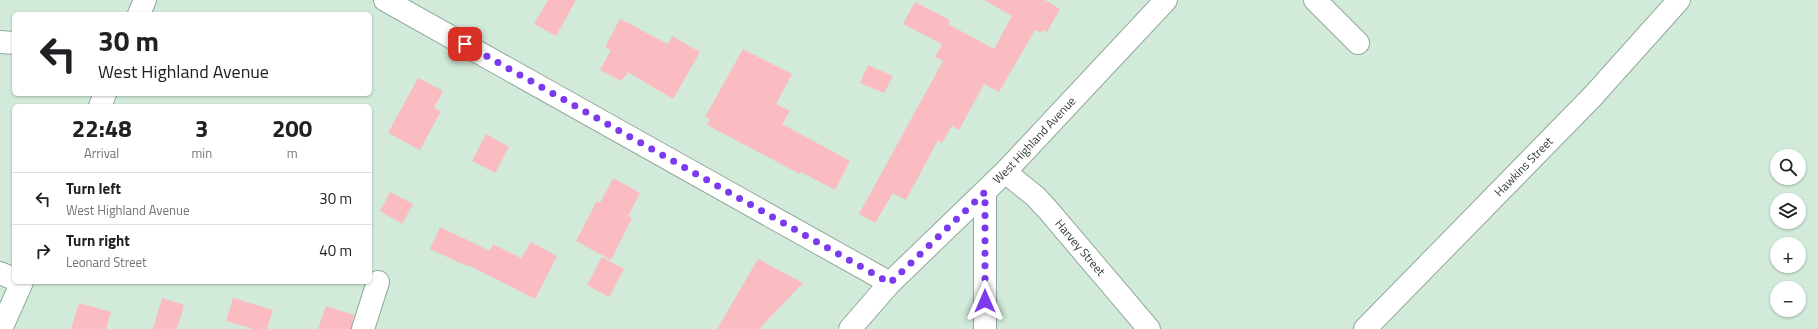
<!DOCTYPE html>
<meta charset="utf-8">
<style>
body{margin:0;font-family:"Titillium Web",sans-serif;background:#f2f2f2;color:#202124;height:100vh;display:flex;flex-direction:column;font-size:15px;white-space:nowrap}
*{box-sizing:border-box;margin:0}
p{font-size:13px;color:#757577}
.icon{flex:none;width:22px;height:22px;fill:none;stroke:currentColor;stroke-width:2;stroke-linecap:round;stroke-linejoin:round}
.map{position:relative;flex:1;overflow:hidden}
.side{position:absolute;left:12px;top:104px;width:360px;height:180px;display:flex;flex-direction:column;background:#fff;border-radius:6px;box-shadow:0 1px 3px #0004}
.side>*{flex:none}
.top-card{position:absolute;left:12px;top:12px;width:360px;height:84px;border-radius:6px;box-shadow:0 1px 3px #0004;background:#fff;color:#202124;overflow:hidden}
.controls{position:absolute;left:1770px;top:149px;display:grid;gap:8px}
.controls a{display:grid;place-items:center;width:36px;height:36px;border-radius:50%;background:#fff;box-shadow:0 1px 3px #0004;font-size:20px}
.pin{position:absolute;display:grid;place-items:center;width:34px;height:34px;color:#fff;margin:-17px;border-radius:8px;box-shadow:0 2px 6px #0006}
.me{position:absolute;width:44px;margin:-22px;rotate:0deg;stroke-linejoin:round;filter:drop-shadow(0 0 3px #0008)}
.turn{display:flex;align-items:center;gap:14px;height:84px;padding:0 20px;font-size:18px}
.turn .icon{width:52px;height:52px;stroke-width:2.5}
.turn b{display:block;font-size:28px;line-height:34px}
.eta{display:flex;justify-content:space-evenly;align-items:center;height:68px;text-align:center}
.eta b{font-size:24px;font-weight:700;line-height:28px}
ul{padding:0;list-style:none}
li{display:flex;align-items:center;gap:12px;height:52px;padding:0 20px;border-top:1px solid #e0e0e0}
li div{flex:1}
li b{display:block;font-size:15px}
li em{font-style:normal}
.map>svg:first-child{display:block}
</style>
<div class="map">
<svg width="1818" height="329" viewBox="0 0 1818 329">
<rect width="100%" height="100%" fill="#d1ead9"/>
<path fill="#fabcc0" d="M548 0H576L556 36 534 24Z
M984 0H1045L1060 9 1047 32 1043 30 1041 33 1035 30 999 92 984 84 959 130 952 126 942 143 938 140 906 200 893 193 875 223 859 214 943 61 935 57 942 44 903 24 915 2 950 20 948 24 994 49 1012 16Z
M620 19 668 44 672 36 700 52 673 99 628 72 621 81 600 70 611 50 605 47Z
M743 49 792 74 776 104 790 111 782 124 850 161 835 190 801 172 800 174 707 125 710 119 705 117Z
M868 65 893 76 884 93 860 83Z
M418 78 443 91 434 108 441 111 420 150 388 133Z
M486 134 509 147 495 173 472 161Z
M613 178 640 193 628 216 632 218 611 260 576 241 597 201 600 203Z
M390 192 413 204 402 224 380 211Z
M440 227 490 251 493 244 521 258 531 242 557 256 535 299 468 265 467 266 430 249Z
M602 257 624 269 609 297 587 285Z
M758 259 803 283 759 329H717Z
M162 298 184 305 177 329H153Z
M233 298 273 310 267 329H254L226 321Z
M79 303 111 312 106 329H71Z
M326 306 354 315 351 329H318Z"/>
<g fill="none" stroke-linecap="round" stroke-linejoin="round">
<g stroke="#92a99a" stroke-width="24">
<g id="minor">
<path d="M385 0 890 283"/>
<path d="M1315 0 1358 43"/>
<path d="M139 14 145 0"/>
<path d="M0 42 14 43"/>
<path d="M100 106 105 94"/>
<path id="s1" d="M1005 172 1035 196 1048 210 1149 329"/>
<path d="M985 192V329"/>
<path d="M0 273 14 279"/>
<path d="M1 329 22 282"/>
<path d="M363 329 378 282"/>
<path id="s2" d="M1365 329 1593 96 1679 0"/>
</g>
</g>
<g stroke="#92a99a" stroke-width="24">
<g id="major">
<path id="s3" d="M850 329 890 283 1005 172 1166 0"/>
</g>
</g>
<use href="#minor" stroke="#fff" stroke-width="22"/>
<use href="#major" stroke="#fff" stroke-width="22"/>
</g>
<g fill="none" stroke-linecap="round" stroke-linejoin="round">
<path stroke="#7c3aed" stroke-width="7" stroke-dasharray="0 12.6" d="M465 44 890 283 985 192V301"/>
</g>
<g text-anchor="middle" stroke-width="3.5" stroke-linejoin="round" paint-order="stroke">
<g font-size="12" fill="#303a33" stroke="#d1ead9">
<text dy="4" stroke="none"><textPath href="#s3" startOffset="264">West Highland Avenue</textPath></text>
<text dy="4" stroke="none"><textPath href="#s2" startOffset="227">Hawkins Street</textPath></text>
<text dy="4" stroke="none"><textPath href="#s1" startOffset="107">Harvey Street</textPath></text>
</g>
</g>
</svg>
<div class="controls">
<a><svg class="icon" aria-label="search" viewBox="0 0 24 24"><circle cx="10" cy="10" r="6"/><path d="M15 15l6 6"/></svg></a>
<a><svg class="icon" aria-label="layers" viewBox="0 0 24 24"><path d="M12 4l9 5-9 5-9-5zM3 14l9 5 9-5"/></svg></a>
<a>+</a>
<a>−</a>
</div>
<div class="pin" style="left:465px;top:44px;background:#d93025"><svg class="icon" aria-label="arrive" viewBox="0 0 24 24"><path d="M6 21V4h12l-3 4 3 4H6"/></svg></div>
<svg class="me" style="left:985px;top:301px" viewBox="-20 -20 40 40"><path d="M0-17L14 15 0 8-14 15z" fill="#7c3aed" stroke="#fff" stroke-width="4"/></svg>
<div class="top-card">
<div class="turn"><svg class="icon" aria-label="left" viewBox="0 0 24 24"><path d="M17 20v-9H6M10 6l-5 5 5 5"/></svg><div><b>30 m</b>West Highland Avenue</div></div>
</div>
<section class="side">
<div class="eta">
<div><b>22:48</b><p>Arrival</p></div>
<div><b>3</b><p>min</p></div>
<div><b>200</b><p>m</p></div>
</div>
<ul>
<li><svg class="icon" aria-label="left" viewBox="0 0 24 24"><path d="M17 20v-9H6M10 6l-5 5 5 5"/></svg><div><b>Turn left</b><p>West Highland Avenue</p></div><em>30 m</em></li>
<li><svg class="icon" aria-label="right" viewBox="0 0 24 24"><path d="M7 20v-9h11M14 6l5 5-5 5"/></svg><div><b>Turn right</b><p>Leonard Street</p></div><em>40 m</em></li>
</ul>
</section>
</div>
